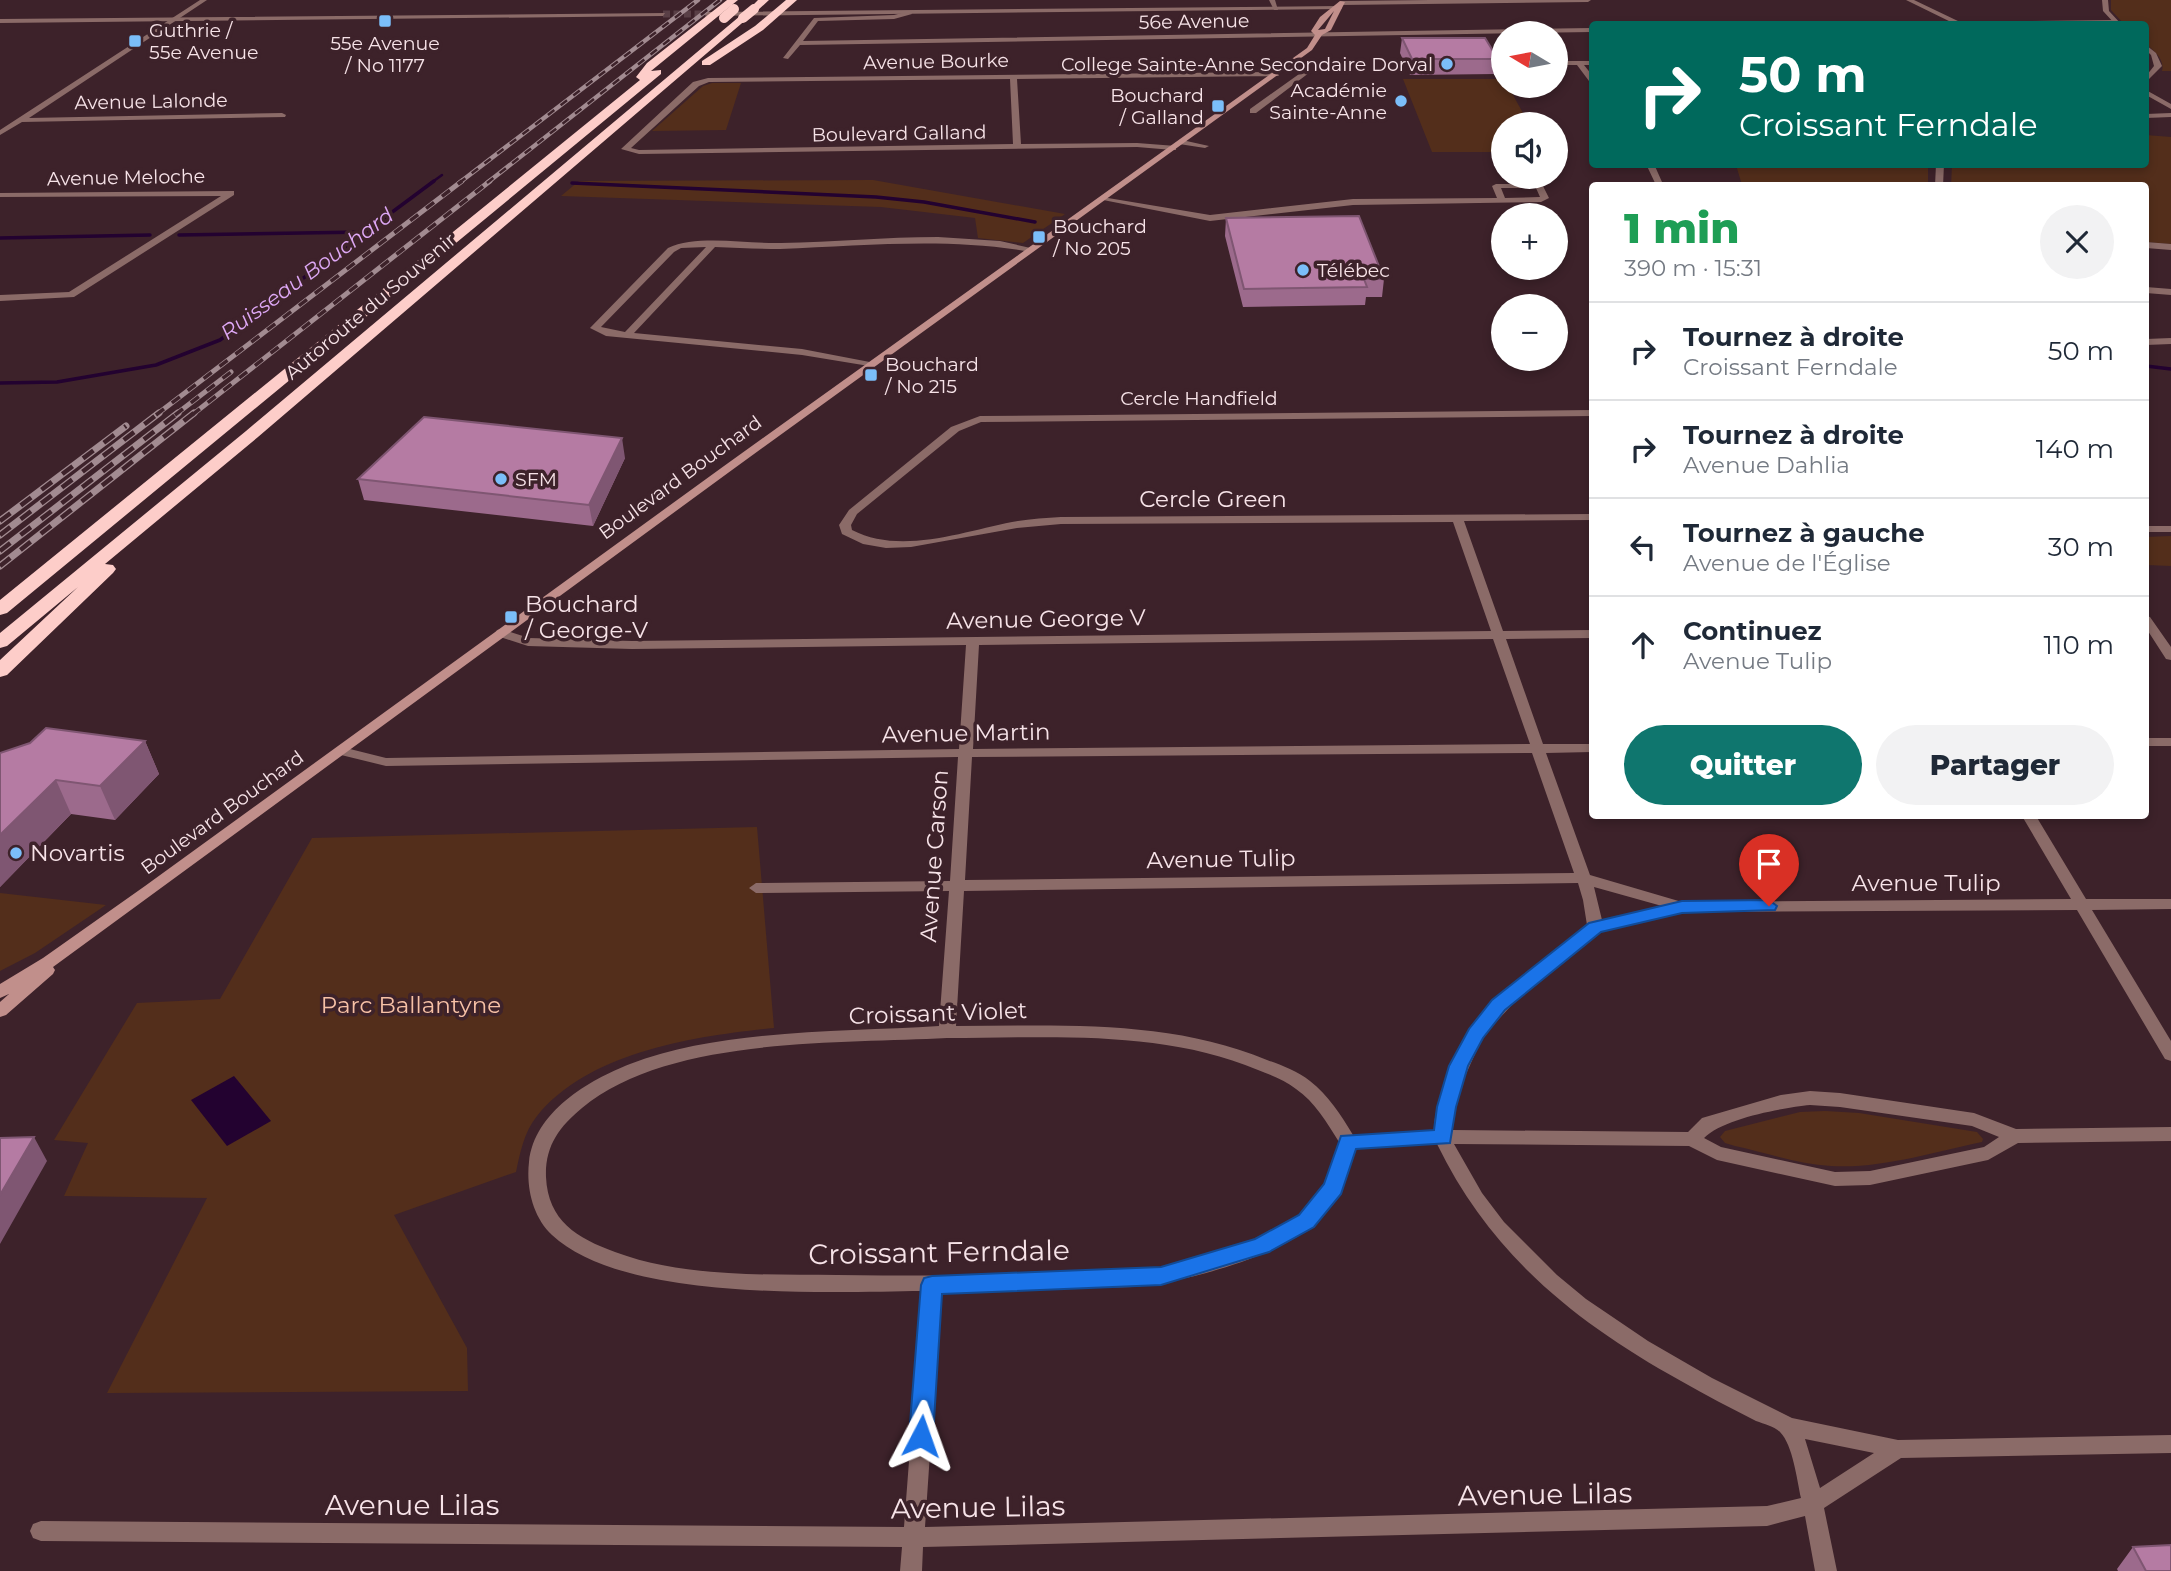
<!DOCTYPE html>
<html lang="fr">
<meta charset="utf-8">
<style>
body{margin:0;font-family:Montserrat,sans-serif;background:#f2f2f3;color:#1f2937;height:100vh;display:flex;flex-direction:column;font-size:26px;white-space:nowrap}
*{box-sizing:border-box;margin:0}
p{font-size:23px;color:#747a83}
.icon{flex:none;width:38px;height:38px;fill:none;stroke:currentColor;stroke-width:2;stroke-linecap:round;stroke-linejoin:round}
.map{position:relative;flex:1;overflow:hidden}
.panel{position:absolute;left:1589px;top:182px;width:560px;height:637px;display:flex;flex-direction:column;background:#fff;border-radius:7px;box-shadow:0 4px 10px #0003}
.panel>*{flex:none}
.guide{position:absolute;left:1589px;top:21px;width:560px;height:147px;border-radius:7px;box-shadow:0 4px 10px #0003;background:#00695c;color:#fff;overflow:hidden}
.needle{width:46px;rotate:280deg}
.buttons{position:absolute;left:1491px;top:21px;display:grid;gap:14px}
.buttons a{display:grid;place-items:center;width:77px;height:77px;border-radius:50%;background:#fff;box-shadow:0 4px 10px #0003;font-size:35px}
.pin{position:absolute;display:grid;place-items:center;width:60px;height:60px;color:#fff;margin:-72px -30px;border-radius:50% 50% 50% 0;rotate:-45deg;box-shadow:0 0 7px #0007}
.pin .icon{rotate:45deg}
.me{position:absolute;width:77px;margin:-38px;rotate:4deg;stroke-linejoin:round;filter:drop-shadow(0 0 5px #0008)}
.turn{display:flex;align-items:center;gap:24px;height:147px;padding:0 35px;font-size:32px}
.turn .icon{width:91px;height:91px;stroke-width:2.5}
.turn b{display:block;font-size:49px;line-height:60px}
.round{display:grid;place-items:center;flex:none;width:74px;height:74px;border-radius:37px;background:#f2f2f3}
.headline{display:flex;align-items:center;justify-content:space-between;height:119px;padding:0 35px}
h1{font-size:42px;font-weight:800;line-height:52px;color:#1e9e55}
.action{display:flex;gap:14px;margin-top:auto;padding:14px 35px}
.action a{flex:1;height:80px;border-radius:42px;background:#0f766e;color:#fff;font-size:28px;font-weight:800;line-height:80px;text-align:center}
.action a+a{background:#f2f2f3;color:#1f2937}
ul{padding:0;list-style:none}
li{display:flex;align-items:center;gap:21px;height:98px;padding:0 35px;border-top:2px solid #e0e1e3}
li div{flex:1}
li b{display:block;font-size:26px}
li em{font-style:normal}
.map>svg:first-child{display:block}
</style>
<div class="map">
<svg width="2171" height="1571" viewBox="0 0 2171 1571">
<rect width="100%" height="100%" fill="#3d222a"/>
<path fill="#532e1b" d="M2111 0H2171V71H2162C2165 59 2154 51 2146 44V24H2124L2111 10Z
M1403 79H1503V86H1508L1529 124H1503V152H1432Z
M712 83H741L726 130 652 131 703 86Z
M2146 135 2171 137V244L2146 242V186H1951L1952 165 2146 164Z
M1736 165H1928V185H1742Z
M873 180 1065 214 1023 243 978 238 975 218 881 207 561 196 579 181Z
M2171 536V566L2146 565V537Z
M757 827 774 1028C696 1036 590 1051 537 1116 524 1132 520 1153 516 1172L394 1215 467 1348 468 1391 107 1393 207 1198 64 1196 88 1143 54 1140 137 1003 220 999 312 838Z
M0 893 106 905 35 953 0 971Z
M1825 1111 1859 1113 1977 1132 1983 1139 1982 1142C1933 1152 1881 1169 1831 1166 1799 1164 1767 1153 1735 1146L1725 1143 1720 1137 1725 1131 1800 1112Z"/>
<path fill="#230230" d="M234 1076 271 1121 227 1146 191 1100Z"/>
<g fill="none" stroke-linecap="round" stroke-linejoin="round">
<path stroke="#230230" stroke-width="2.5" d="M431 183 442 175"/>
<path stroke="#230230" stroke-width="3.5" d="M572 183 876 197 924 202 1035 222
M179 235 365 232
M0 238 150 235
M2146 366 2171 369
M0 383 57 382 156 365 220 340 434 181"/>
<path stroke="#593f46" stroke-width="7" stroke-dasharray="7 3.5" stroke-linecap="butt" d="M663 14H707"/>
<path fill="#8b6b68" fill-rule="evenodd" d="M200 0H207L29 118 282 113 286 115 285 117 22 122 0 135V130Z
M1269 0H1275L1278 10H1274Z
M1430 0H1591L1588 2 1341 5 1338 3 1341 1Z
M1906 0H1914L1960 22 2116 20 2119 22 2116 24H1955Z
M910 11 912 14 894 19 818 21 803 41 1592 28V32L800 45 788 59 783 58 814 18 894 15Z
M1556 61H1592V65H1584L1592 75V81H1589L1577 65H1556Z
M1316 62 1322 63 1256 113H1250V109Z
M1276 72 1279 76 1017 79 1021 144 1137 143 1176 146V150H1173L1137 147 639 154 621 149 693 82 708 78ZM1010 79 1013 144 639 150 631 148 699 86 709 82Z
M2146 90 2171 104V109L2146 95Z
M2171 113V117L2146 118V114Z
M1182 140 1209 146 1205 148 1179 144 1178 142Z
M1646 164H1654L1662 182 1668 186 1656 185Z
M1496 184H1542L1549 198 1541 202 1353 205 1210 221 1098 199 1102 197 1210 215 1353 199 1497 198 1492 186ZM1501 188H1536L1540 197 1505 198Z
M231 191H234V195L74 297 0 301V295L69 292 221 196 0 197V193Z
M938 237 1000 241 1035 249 1031 252C947 237 864 246 780 249 758 249 737 248 715 247L634 333 802 349 875 363V367L802 355 606 336 590 328 668 248C697 234 748 244 781 243 833 242 885 237 938 237ZM706 247 625 332 601 327 674 252 681 248Z
M2146 242 2171 244V250L2146 248Z
M2146 287 2171 289V295L2146 293Z
M2171 338V344L2146 345V339Z
M1592 410V416L981 422 959 431 857 514 851 525 852 530C900 555 962 532 1012 522 1029 519 1045 518 1061 517L1592 514V520L1464 521 1503 631 1592 630V638L1506 639 1543 744H1592V752L1546 753 1590 875 1682 902 2071 899 2022 816H2036L2086 899H2171V909L2092 910 2171 1041V1061L2165 1059 2077 910 1682 912 1600 931 1523 993 1483 1036 1462 1083 1451 1126 1452 1130 1688 1132 1702 1118 1781 1095 1810 1091 1840 1093 1974 1113 2016 1129 2171 1127V1141L2018 1143 1988 1160 1870 1185 1835 1186 1717 1160 1689 1146 1454 1144 1482 1193 1504 1222 1557 1275 1586 1299 1648 1341 1712 1378 1792 1418 1898 1440 2171 1435V1453L1901 1458 1824 1508 1837 1571H1815L1805 1516 1767 1526 923 1547 922 1571H900L902 1547 41 1541 33 1538 30 1531 33 1524 41 1521 904 1527 922 1291C828 1292 623 1302 552 1235 533 1217 526 1188 529 1162 534 1112 589 1080 630 1064 720 1029 843 1032 939 1026L949 891 756 893 749 888 756 883 950 881 958 757 386 766 337 754 335 751 342 747 386 758 959 749 966 645 632 649 528 646 497 636 495 633 497 630 501 629 529 638 632 641 1491 631 1453 522 1061 524 1017 528 911 547 886 548 863 544 842 534 839 525 849 510 951 427 980 416ZM1493 639 1530 744 973 749 979 645ZM1532 753 1574 873 965 880 972 757ZM1578 883 1583 900 1587 925C1526 976 1477 1000 1447 1078 1440 1095 1434 1113 1434 1131L1353 1135C1341 1115 1328 1095 1310 1081 1297 1071 1281 1065 1267 1060 1168 1019 1060 1026 956 1026L964 891ZM1594 887 1662 906 1602 920ZM947 1038C1050 1038 1161 1029 1258 1070 1271 1075 1285 1080 1296 1089 1315 1102 1327 1123 1339 1142 1333 1163 1327 1185 1313 1202 1278 1246 1187 1266 1133 1271 1035 1276 936 1276 837 1275 764 1274 685 1278 615 1252 577 1238 548 1221 546 1177 545 1146 559 1127 582 1108 668 1036 839 1044 947 1038ZM1810 1105 1840 1107 1972 1126 1999 1137 1984 1147 1870 1171 1835 1172 1721 1147 1704 1138C1724 1118 1782 1108 1810 1105ZM1437 1144C1491 1255 1575 1322 1681 1381 1705 1395 1731 1408 1756 1421 1764 1424 1774 1426 1780 1432 1793 1445 1797 1480 1801 1498L1767 1506 925 1527 941 1291 1133 1287C1185 1282 1287 1256 1323 1216 1339 1197 1347 1172 1355 1148ZM1805 1439 1874 1453 1820 1488Z
M2146 526H2171V532H2146Z
M2146 738H2171V746H2146Z"/>
<path fill="#8b6b68" fill-rule="evenodd" d="M2102 0H2108L2109 11 2121 24H2115L2103 11Z
M1340 6 1342 9 707 16 704 14 707 12Z
M665 13 663 16 0 23V19Z
M2146 45 2156 53 2162 66 2146 82V76L2154 66 2151 55 2146 50Z
M1936 164H1944L1943 186H1935Z
M2146 616 2150 617 2171 647V660L2166 659 2146 628Z"/>
<path fill="#c18f8b" fill-rule="evenodd" d="M1340 1 1345 2 1331 30 1322 35 1312 50 732 470 53 967 55 970 53 974 6 1015 0 1017V1002L9 994 0 998V984L43 958 145 886 724 466 1307 48 1315 35 1311 31 1320 17ZM1334 11 1325 29 1318 30Z"/>
<path fill="#fdcdc9" fill-rule="evenodd" d="M727 0H738L651 71 661 70V74L7 613 0 615V600L640 80 636 77 647 63Z
M758 0H769L757 11H751V7Z
M786 0H797L763 30 710 65H702V61L755 26Z
M740 16 748 18 258 437 105 564 113 565 116 569 113 573 7 675 0 677V660L78 587 7 646 0 648V633L246 431Z"/>
<g stroke="#a28b91" stroke-width="4.5">
<path id="rail-far2" d="M459 183 698 0
M487 183 720 0"/>
</g>
<g stroke="#a28b91" stroke-width="5">
<path id="rail-far1" d="M156 415 462 181
M175 415 231 372
M192 415 490 181"/>
</g>
<g stroke="#a28b91" stroke-width="7">
<path id="rail" d="M0 521 126 426
M0 535 159 413
M0 551 178 413
M0 566 194 413"/>
</g>
<use href="#rail-far2" stroke="#3d222a" stroke-width="2.5" stroke-dasharray="8" stroke-linecap="butt"/>
<use href="#rail-far1" stroke="#3d222a" stroke-width="3.5" stroke-dasharray="10" stroke-linecap="butt"/>
<use href="#rail" stroke="#3d222a" stroke-width="4.5" stroke-dasharray="13" stroke-linecap="butt"/>
<path stroke="#fdcdc9" stroke-width="10" d="M724 18 734 9
M743 18 754 9"/>
</g>
<path fill="#9c6a8c" d="M1402 38 1498 59 1496 74 1410 75 1400 53Z
M1226 218 1384 279 1382 297H1366L1365 305 1243 307 1225 236Z
M625 458 593 526 364 500 358 479Z
M145 741 159 774 115 820 71 814 0 887V753L30 743Z
M2133 1547 2171 1571H2118L2117 1569Z"/>
<path fill="#7f5672" d="M622 438 625 458 593 526 589 505Z
M145 741 159 774 115 820 100 786Z
M56 780 71 814 0 887V835Z
M34 1137 47 1161 0 1244V1195Z"/>
<path fill="#b57ba3" stroke="#7f5672" stroke-width="2" d="M1402 38H1485L1498 59H1412Z
M1359 216 1384 279H1364L1367 287 1244 289 1226 218Z
M424 417 622 438 589 505 358 479Z
M46 728 145 741 100 786 56 780 0 835V753L30 743Z
M34 1137 0 1195V1138Z
M2171 1545V1571H2146L2133 1547Z"/>
<path fill="#1a73e8" stroke="#114b97" stroke-width="2" d="M1769 900 1777 906 1775 910 1682 913 1601 932 1505 1010 1483 1038 1468 1066 1456 1107 1450 1143 1356 1149 1341 1194 1314 1227 1269 1252 1161 1285 942 1294 933 1436 929 1444 921 1447 913 1444 909 1436 921 1285 924 1278 932 1276 1161 1267 1255 1239 1299 1215 1324 1184 1341 1136 1434 1130 1437 1107 1449 1066 1469 1029 1492 1000 1589 923 1682 901Z"/>
<g fill="#7bbef9" stroke="#3d222a" stroke-width="2.5">
<rect x="378" y="14" width="14" height="14" rx="3.5"/>
<rect x="128" y="34" width="14" height="14" rx="3.5"/>
<circle cx="1447" cy="64" r="7"/>
<circle cx="1401" cy="101" r="7"/>
<rect x="1211" y="99" width="14" height="14" rx="3.5"/>
<rect x="1032" y="230" width="14" height="14" rx="3.5"/>
<circle cx="1303" cy="270" r="7"/>
<rect x="864" y="368" width="14" height="14" rx="3.5"/>
<circle cx="501" cy="479" r="7"/>
<rect x="504" y="610" width="14" height="14" rx="3.5"/>
<circle cx="16" cy="853" r="7"/>
</g>
<g text-anchor="middle" stroke-width="7" stroke-linejoin="round" paint-order="stroke">
<g font-size="19" fill="#f7e3e8" stroke="#3d222a">
<text transform="translate(1194 21) rotate(-1)" y="7">56e Avenue</text>
<text transform="translate(936 61) rotate(-1)" y="7">Avenue Bourke</text>
<text transform="translate(151 101) rotate(-1)" y="7">Avenue Lalonde</text>
<text transform="translate(899 133) rotate(-1)" y="7">Boulevard Galland</text>
<text transform="translate(126 177) rotate(-1)" y="7">Avenue Meloche</text>
<text transform="translate(370 306) rotate(-40)" y="7">Autoroute du Souvenir</text>
<text x="1199" y="405">Cercle Handfield</text>
<text transform="translate(680 477) rotate(-36)" y="7">Boulevard Bouchard</text>
<text transform="translate(222 812) rotate(-36)" y="7">Boulevard Bouchard</text>
</g>
<g font-size="19" fill="#f7e3e8" stroke="#3d222a" text-anchor="start">
<text x="149" y="37">Guthrie /<tspan x="149" dy="22">55e Avenue</tspan></text>
<text x="385" y="50" text-anchor="middle">55e Avenue<tspan x="385" dy="22">/ No 1177</tspan></text>
<text x="1433" y="71" text-anchor="end">College Sainte-Anne Secondaire Dorval</text>
<text x="1387" y="97" text-anchor="end">Académie<tspan x="1387" dy="22">Sainte-Anne</tspan></text>
<text x="1204" y="102" text-anchor="end">Bouchard<tspan x="1204" dy="22">/ Galland</tspan></text>
<text x="1053" y="233">Bouchard<tspan x="1053" dy="22">/ No 205</tspan></text>
<text x="1317" y="277">Télébec</text>
<text x="885" y="371">Bouchard<tspan x="885" dy="22">/ No 215</tspan></text>
<text x="515" y="486">SFM</text>
</g>
<g font-size="21" font-style="italic" fill="#dda7f4" stroke="#3d222a">
<text transform="translate(307 274) rotate(-36)" y="7">Ruisseau Bouchard</text>
</g>
<g font-size="23" fill="#f7e3e8" stroke="#3d222a">
<text x="1213" y="507">Cercle Green</text>
<text transform="translate(1046 619) rotate(-1)" y="8">Avenue George V</text>
<text transform="translate(966 733) rotate(-1)" y="8">Avenue Martin</text>
<text transform="translate(934 856) rotate(-86)" y="8">Avenue Carson</text>
<text transform="translate(1221 859) rotate(-1)" y="8">Avenue Tulip</text>
<text x="1926" y="891">Avenue Tulip</text>
<text transform="translate(938 1013) rotate(-2)" y="8">Croissant Violet</text>
</g>
<g font-size="23" fill="#f7e3e8" stroke="#3d222a" text-anchor="start">
<text x="525" y="612">Bouchard<tspan x="525" dy="26">/ George-V</tspan></text>
<text x="30" y="861">Novartis</text>
</g>
<g font-size="23" fill="#f7c1a6" stroke="#3d222a">
<text x="411" y="1013">Parc Ballantyne</text>
</g>
<g font-size="28" fill="#f7e3e8" stroke="#3d222a">
<text transform="translate(939 1252) rotate(-1)" y="10">Croissant Ferndale</text>
<text transform="translate(1545 1494) rotate(-1)" y="10">Avenue Lilas</text>
<text x="412" y="1515">Avenue Lilas</text>
<text transform="translate(978 1507) rotate(-1)" y="10">Avenue Lilas</text>
</g>
</g>
</svg>
<div class="buttons">
<a><svg class="needle" viewBox="-14 -14 28 28"><path d="M0-13l5 13h-10z" fill="#e53935"/><path d="M0 13l5-13h-10z" fill="#747a83"/></svg></a>
<a><svg class="icon" aria-label="sound" viewBox="0 0 24 24"><path d="M4 9h4l5-4v14l-5-4H4zM17 9q2 3 0 6"/></svg></a>
<a>+</a>
<a>−</a>
</div>
<div class="pin" style="left:1769px;top:906px;background:#d93025"><svg class="icon" aria-label="arrive" viewBox="0 0 24 24"><path d="M6 21V4h12l-3 4 3 4H6"/></svg></div>
<svg class="me" style="left:921px;top:1436px" viewBox="-20 -20 40 40"><path d="M0-17L14 15 0 8-14 15z" fill="#1a73e8" stroke="#fff" stroke-width="4"/></svg>
<div class="guide">
<div class="turn"><svg class="icon" aria-label="right" viewBox="0 0 24 24"><path d="M7 20v-9h11M14 6l5 5-5 5"/></svg><div><b>50 m</b>Croissant Ferndale</div></div>
</div>
<section class="panel">
<div class="headline"><div><h1>1 min</h1><p>390 m · 15:31</p></div><a class="round"><svg class="icon" aria-label="close" viewBox="0 0 24 24"><path d="M6 6l12 12M18 6L6 18"/></svg></a></div>
<ul>
<li><svg class="icon" aria-label="right" viewBox="0 0 24 24"><path d="M7 20v-9h11M14 6l5 5-5 5"/></svg><div><b>Tournez à droite</b><p>Croissant Ferndale</p></div><em>50 m</em></li>
<li><svg class="icon" aria-label="right" viewBox="0 0 24 24"><path d="M7 20v-9h11M14 6l5 5-5 5"/></svg><div><b>Tournez à droite</b><p>Avenue Dahlia</p></div><em>140 m</em></li>
<li><svg class="icon" aria-label="left" viewBox="0 0 24 24"><path d="M17 20v-9H6M10 6l-5 5 5 5"/></svg><div><b>Tournez à gauche</b><p>Avenue de l'Église</p></div><em>30 m</em></li>
<li><svg class="icon" aria-label="ahead" viewBox="0 0 24 24"><path d="M12 20V5M6 11l6-6 6 6"/></svg><div><b>Continuez</b><p>Avenue Tulip</p></div><em>110 m</em></li>
</ul>
<div class="action"><a>Quitter</a><a>Partager</a></div>
</section>
</div>
